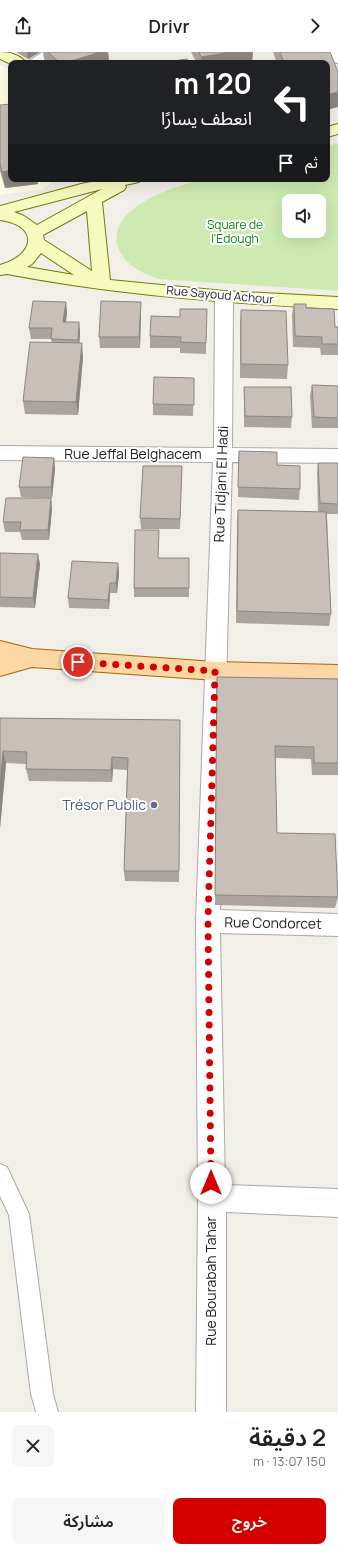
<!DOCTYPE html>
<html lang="ar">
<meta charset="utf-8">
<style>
body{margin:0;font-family:Manrope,"Noto Sans Arabic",sans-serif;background:#f6f6f6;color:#222;direction:rtl;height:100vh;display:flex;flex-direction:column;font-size:15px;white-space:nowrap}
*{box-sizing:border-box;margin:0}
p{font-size:13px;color:#767676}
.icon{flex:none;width:22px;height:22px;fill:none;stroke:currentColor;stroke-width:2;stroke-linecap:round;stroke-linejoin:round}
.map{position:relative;height:1360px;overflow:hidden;direction:ltr}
.panel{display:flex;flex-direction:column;background:#fff;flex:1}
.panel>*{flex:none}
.guide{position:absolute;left:8px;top:8px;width:322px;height:122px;border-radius:8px;box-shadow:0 4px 16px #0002;direction:rtl;background:#202124;color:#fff;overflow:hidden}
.fabs{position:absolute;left:282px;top:142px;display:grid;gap:8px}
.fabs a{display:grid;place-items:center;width:44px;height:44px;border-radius:8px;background:#fff;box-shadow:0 4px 16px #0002;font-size:20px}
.pin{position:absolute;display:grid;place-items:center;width:34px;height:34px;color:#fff;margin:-17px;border:2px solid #fff;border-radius:50%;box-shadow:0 1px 4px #0007}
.me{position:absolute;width:44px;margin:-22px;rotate:0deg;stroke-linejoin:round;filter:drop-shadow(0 0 3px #0008)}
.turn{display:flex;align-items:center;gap:14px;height:84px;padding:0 12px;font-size:18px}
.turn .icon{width:52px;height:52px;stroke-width:2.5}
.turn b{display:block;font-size:28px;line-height:34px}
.then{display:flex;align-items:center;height:38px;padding:0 12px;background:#0003;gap:8px;font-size:15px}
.round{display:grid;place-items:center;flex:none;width:42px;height:42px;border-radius:8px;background:#f6f6f6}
.head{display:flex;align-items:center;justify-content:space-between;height:68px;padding:0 12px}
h1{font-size:24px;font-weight:600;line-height:30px}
.button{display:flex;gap:8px;margin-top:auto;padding:8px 12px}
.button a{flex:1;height:46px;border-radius:8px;background:#d40000;color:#fff;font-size:16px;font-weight:600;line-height:46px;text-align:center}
.button a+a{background:#f6f6f6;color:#222}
header{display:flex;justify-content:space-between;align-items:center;height:52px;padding:0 12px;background:#fff;font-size:18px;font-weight:600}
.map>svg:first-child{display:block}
</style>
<header><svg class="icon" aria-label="forward" viewBox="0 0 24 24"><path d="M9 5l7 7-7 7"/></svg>Drivr<svg class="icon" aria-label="share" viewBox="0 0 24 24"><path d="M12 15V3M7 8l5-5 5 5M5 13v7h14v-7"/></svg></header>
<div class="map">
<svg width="338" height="1360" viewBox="0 0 338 1360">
<rect width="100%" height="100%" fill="#f2efe9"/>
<path fill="#ffffe5" d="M0 13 11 19V127H55L43 137 0 143Z"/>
<path fill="#cdebb0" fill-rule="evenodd" d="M338 91V239L159 227C141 221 121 211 117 191 110 154 180 131 208 127 220 125 233 127 245 127 272 127 300 127 327 127V94ZM289 149H319V179H289Z"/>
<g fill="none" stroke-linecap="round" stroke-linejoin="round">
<g stroke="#a9a9a9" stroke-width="2">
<path id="lane" d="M0 1112 7 1115 29 1162 53 1342 58 1360H36L31 1342 9 1163 0 1144Z"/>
</g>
<g stroke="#a9a9a9" stroke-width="2">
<path id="street" d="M43 0H60C52 11 40 11 28 11L30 8Z
M328 0H338V11L333 10Z
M224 239 230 241 233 245 232 396 338 397V411L232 410 220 858 338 862V884L220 881 225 1133 338 1137V1165L226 1160V1360H196L198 1146 196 869 213 410 0 408V394L214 396 215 245 218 241Z"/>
</g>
<g stroke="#707d05" stroke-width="2">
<path id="secondary" d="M0 0C9 0 21 3 26 11H11V12L0 7Z
M338 72V82L327 85V75Z
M105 127H141L139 130 125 133 126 135 124 138 102 150 110 228 224 239 338 245V257C227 251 117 243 7 222L0 223V213C36 203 39 173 0 168V154L81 132ZM102 137 37 173 24 164 14 160ZM87 159 92 219 44 188 43 183ZM41 201 74 223 27 215 32 212Z"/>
</g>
<g stroke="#a06b00" stroke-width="2">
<path id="primary" d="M0 589 32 597 215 610 338 613V631L215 628 32 615 0 624Z"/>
</g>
<use href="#lane" fill="#fff" fill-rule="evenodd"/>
<use href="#street" fill="#fff" fill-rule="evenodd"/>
<use href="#secondary" fill="#f7fabf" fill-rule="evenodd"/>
<use href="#primary" fill="#fcd6a4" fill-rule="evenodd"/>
</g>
<path fill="#aba49e" d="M16 0H40L28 7Z
M43 0H108L109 9 101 11H48L44 7Z
M191 0H253L252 10 249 11H197Z
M273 0H330L327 11H277Z
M0 53 11 127H37L38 132 5 136 0 119Z
M66 250 67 261 66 270H79L80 281 79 291 83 305 78 363 25 362 23 349 52 291 51 287H31L29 276Z
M294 252 306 256 335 275H338V303H321L320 296 293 295 292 263Z
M241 258 288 313 287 327 240 326V272Z
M141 261 140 296H100L99 285Z
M180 265 206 291V302L180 301V296H150V284Z
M194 326 193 364 153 363V352Z
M312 333 338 334V376H312L310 344Z
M244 335 292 365 291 376 244 375Z
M239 399 277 413 300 437 299 448 238 445Z
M54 406 55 417 52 446 21 445 19 435Z
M318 411H338V462H327L331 562 329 574 236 571 237 471 238 458 318 460 317 422Z
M182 414 180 477H141L140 466Z
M51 446 52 457 49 488H22L20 480H5L3 470Z
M0 501 40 512 35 556 0 555Z
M118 511 119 521 117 541H110L109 557 69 556 68 546Z
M134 536H189V545H134Z
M217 625 338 627V723H312L311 707 275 706 277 781 338 846 335 856 215 853 216 637Z
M0 666 180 668 179 830 125 829 124 819 127 718 113 717 112 730 29 729 26 717V712L6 711 0 776Z"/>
<path fill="#8b8681" d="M27 0H40L28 7Z
M100 0H108L109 9 101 11H66Z
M230 0H253L252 10 249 11H201V5Z
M338 40V55L327 58V43Z
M11 118V127H37L38 132 5 136 2 120Z
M66 250 67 261 64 281 63 270Z
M141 250V261L140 296 139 285Z
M79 270 80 281 79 299 78 288Z
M82 291 83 305 78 363 76 350Z
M54 406 55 417 52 446 51 435Z
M51 446 52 457 49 488 48 478Z
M38 502 40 512 35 556 33 546Z
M118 511 119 521 117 541 116 531Z
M110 531V541L109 557 108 548Z
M3 699 6 711 0 776V733Z
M112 705 113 717 112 730 111 718Z"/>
<path fill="#c7bfb8" stroke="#8b8681" d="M48 0H100L66 11H60Z
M199 0H230L201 5Z
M280 0H330L338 20V40L327 43V11H284Z
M187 7 189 11H159Z
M11 52V118L2 120 0 111V53Z
M33 249 66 250 63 270H79L78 288 51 287 52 276H29Z
M101 249 141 250 139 285H99Z
M294 252H306V256L334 257 335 275H338V292H322V285L295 284Z
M180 257H207L206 291 180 290 181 285 150 284 151 264 180 265Z
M241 258 286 259 288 313 241 312Z
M30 290 82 291 76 350 23 349Z
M154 325 194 326V353L153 352Z
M312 333 338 334V366L314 365Z
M244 335H291L292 365 245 364Z
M239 399 277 400V413L300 414V437L238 435Z
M23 405 54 406 51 435H19Z
M318 411H338V452L320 451Z
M143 414H182L180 467 140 466Z
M6 446H51L48 478H20L21 470H3Z
M238 458 326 460 331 562 237 559Z
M135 478H159L158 506H189V536H134Z
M0 501 38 502 33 546 0 545Z
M72 509 118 511 116 531H110L108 548 68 546Z
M217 625 338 627V711H314V695L275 694 277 781 335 782 338 845 215 843Z
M0 666 180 668 179 819H124L128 706 112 705 111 718 26 717 27 700 3 699 0 733Z"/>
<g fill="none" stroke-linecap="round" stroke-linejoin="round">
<path stroke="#d40000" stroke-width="7" stroke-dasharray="0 12.6" d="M78 610 215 619 208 869 211 1131"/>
</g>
<circle fill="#5c6f8a" stroke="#fff" stroke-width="1.5" cx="154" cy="753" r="4"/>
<g text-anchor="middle" stroke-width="4" stroke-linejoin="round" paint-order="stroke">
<g font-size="12" fill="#0c8416" stroke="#fff">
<text x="235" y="177">Square de<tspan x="235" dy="14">l'Edough</tspan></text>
</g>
<g font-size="12" fill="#222" stroke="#fff">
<text transform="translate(220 243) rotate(5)" y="4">Rue Sayoud Achour</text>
</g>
<g font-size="14" fill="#222" stroke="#fff">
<text x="133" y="407">Rue Jeffal Belghacem</text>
<text transform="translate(221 432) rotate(-88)" y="5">Rue Tidjani El Hadi</text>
<text transform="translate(273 871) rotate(1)" y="5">Rue Condorcet</text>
<text transform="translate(211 1229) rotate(-90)" y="5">Rue Bourabah Tahar</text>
</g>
<g font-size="14" fill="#4e5e75" stroke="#fff" text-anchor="end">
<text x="146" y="758">Trésor Public</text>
</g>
</g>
</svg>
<div class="fabs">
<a><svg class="icon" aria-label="sound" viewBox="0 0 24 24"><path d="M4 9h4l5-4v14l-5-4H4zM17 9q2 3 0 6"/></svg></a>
</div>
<div class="pin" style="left:78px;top:610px;background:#d93025"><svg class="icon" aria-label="arrive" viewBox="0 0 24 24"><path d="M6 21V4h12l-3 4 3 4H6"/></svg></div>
<svg class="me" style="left:211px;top:1131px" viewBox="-20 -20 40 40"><circle r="19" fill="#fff"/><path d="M0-13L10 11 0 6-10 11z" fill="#d40000"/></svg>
<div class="guide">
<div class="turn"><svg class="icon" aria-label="left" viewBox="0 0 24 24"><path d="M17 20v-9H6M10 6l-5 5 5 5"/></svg><div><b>120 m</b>انعطف يسارًا</div></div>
<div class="then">ثم<svg class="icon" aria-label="arrive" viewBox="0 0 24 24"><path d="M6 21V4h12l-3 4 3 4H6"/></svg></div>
</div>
</div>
<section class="panel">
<div class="head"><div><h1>2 دقيقة</h1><p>150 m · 13:07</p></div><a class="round"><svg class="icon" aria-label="close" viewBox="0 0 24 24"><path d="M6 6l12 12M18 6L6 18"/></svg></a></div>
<div class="button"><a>خروج</a><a>مشاركة</a></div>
</section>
